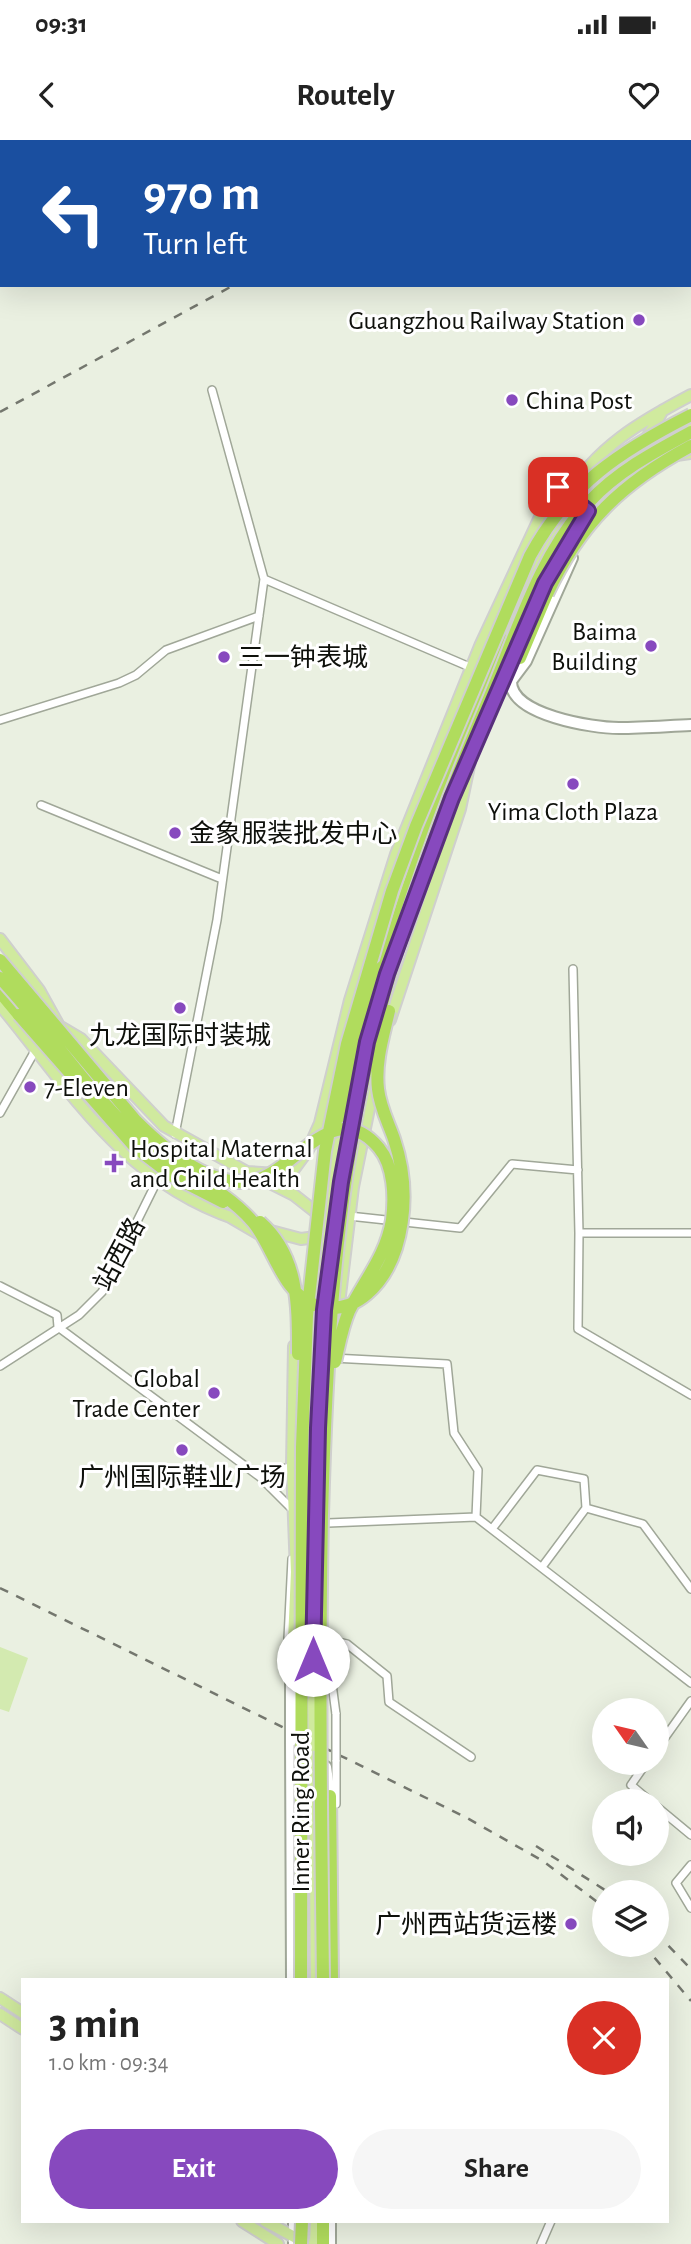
<!DOCTYPE html>
<meta charset="utf-8">
<style>
body{margin:0;font-family:"Alegreya Sans","Noto Sans SC",sans-serif;background:#f6f6f6;color:#222;height:100vh;display:flex;flex-direction:column;font-size:26px;white-space:nowrap}
*{box-sizing:border-box;margin:0}
p{font-size:23px;color:#767676}
.icon{flex:none;width:38px;height:38px;fill:none;stroke:currentColor;stroke-width:2;stroke-linecap:round;stroke-linejoin:round}
.map{position:relative;flex:1;overflow:hidden}
.side{position:absolute;left:21px;top:1838px;width:648px;height:245px;display:flex;flex-direction:column;background:#fff;border-radius:0px;box-shadow:0 7px 28px #0002}
.side>*{flex:none}
.banner{position:absolute;left:0px;top:0px;width:691px;height:147px;box-shadow:0 7px 28px #0002;background:#1a4fa0;color:#fff;overflow:hidden}
.needle{width:46px;rotate:304deg}
.buttons{position:absolute;left:592px;top:1558px;display:grid;gap:14px}
.buttons a{display:grid;place-items:center;width:77px;height:77px;border-radius:50%;background:#fff;box-shadow:0 7px 28px #0002;font-size:35px}
.pin{position:absolute;display:grid;place-items:center;width:60px;height:60px;color:#fff;margin:-30px;border-radius:14px;box-shadow:0 4px 10px #0006}
.me{position:absolute;width:77px;margin:-38px;rotate:0deg;stroke-linejoin:round;filter:drop-shadow(0 0 5px #0008)}
.turn{display:flex;align-items:center;gap:24px;height:147px;padding:0 28px;font-size:32px}
.turn .icon{width:91px;height:91px;stroke-width:2.5}
.turn b{display:block;font-size:49px;line-height:60px}
.round{display:grid;place-items:center;flex:none;width:74px;height:74px;border-radius:37px;background:#f6f6f6}
.overview{display:flex;align-items:center;justify-content:space-between;height:119px;padding:0 28px}
h1{font-size:42px;font-weight:700;line-height:52px}
.action{display:flex;gap:14px;margin-top:auto;padding:14px 28px}
.action a{flex:1;height:80px;border-radius:42px;background:#8749be;color:#fff;font-size:28px;font-weight:700;line-height:80px;text-align:center}
.action a+a{background:#f6f6f6;color:#222}
.status{display:flex;justify-content:space-between;align-items:center;height:49px;padding:0 35px;background:#fff;direction:ltr}
.status svg{height:19px;fill:currentColor}
header{display:flex;justify-content:space-between;align-items:center;height:91px;padding:0 28px;background:#fff;font-size:32px;font-weight:700}
.map>svg:first-child{display:block}
</style>
<div class="status"><b>09:31</b><svg viewBox="0 0 49 12"><path d="M0 12V9h3v3zM5 12V6h3v6zM10 12V3h3v9zM15 12V0h3v12zM26 1h20v11H26zM47 4h2v5h-2z"/></svg></div>
<header><svg class="icon" aria-label="back" viewBox="0 0 24 24"><path d="M15 5l-7 7 7 7"/></svg>Routely<svg class="icon" aria-label="heart" viewBox="0 0 24 24"><path d="M12 20l-8-8c-3-5 5-10 8-4 3-6 11-1 8 4z"/></svg></header>
<div class="map">
<svg width="691" height="2104" viewBox="0 0 691 2104">
<rect width="100%" height="100%" fill="#eaf0e1"/>
<path fill="#d3eab0" d="M0 1507 28 1518 9 1572 0 1569Z"/>
<g fill="none" stroke-linecap="round" stroke-linejoin="round">
<g stroke="#a0a798" stroke-width="10">
<path id="street" d="M264 439 472 528
M0 580 119 543 136 535 166 510 259 476
M41 665 222 739
M573 829 579 1093H691
M0 973 36 909
M175 994 217 780 264 439 212 250
M349 1076 460 1088 512 1024 578 1030
M579 1093 578 1189 691 1255
M0 1146 57 1175 58 1187 260 1337 294 1371
M333 1218 447 1224 454 1293 478 1330 476 1377 691 1543
M0 1226 79 1175 102 1152 157 1041
M260 1337 292 1326
M328 1383 476 1377
M492 1389 537 1330 584 1339 586 1368
M542 1427 586 1368 643 1384 691 1449
M288 1498 292 1419
M336 1574 326 1499 347 1504 387 1536 389 1562 471 1617
M656 1610 691 1561
M647 1622 631 1645 650 1661
M336 1664V1620
M656 1666 691 1695
M691 1725 676 1743 691 1768
M541 2104 551 2081"/>
</g>
<g stroke="#a0a798" stroke-width="14">
<path id="secondary" d="M91 2 95 0
M0 46H2
M588 381 600 359
M572 418 526 521 511 541C510 575 593 588 619 588 643 588 667 586 691 585
M291 1601 292 1839
M326 1627 330 1656
M330 2081V2104
M294 2104V2081"/>
</g>
<g stroke="#cfcfce" stroke-width="14">
<path id="primary" d="M667 292 691 284
M645 301 663 270
M632 333 663 317 691 313
M566 358C596 307 640 282 691 255
M545 404 567 371
M500 505 546 398
M482 589 552 427 588 372
M0 799 39 850 59 886 81 899 164 986 247 1032 277 1034 294 1029 308 1010 320 983 350 860 396 714 480 506 547 362 558 347 582 330
M380 815 421 694
M0 865C72 952 123 1041 236 1079
M390 880 460 669 472 612
M256 1036 294 1055 322 1077
M230 1077 261 1095
M267 1090 301 1099 323 1096
M338 1172 353 1047 375 939
M308 1347C311 1220 318 1094 341 970
M292 1524 296 1432 292 1326 294 1206
M313 1561 319 1248 334 1089
M314 1606 316 1839
M0 1858 23 1873
M0 1874 23 1889
M242 2081 278 2104
M265 2081 307 2104
M315 2104 316 2081"/>
</g>
<g stroke="#cfcfce" stroke-width="16">
<path id="highway" d="M520 518 547 454
M382 827 428 689 503 500
M0 852 19 875
M330 1656 332 1839
M323 2104V2081"/>
</g>
<use href="#street" stroke="#fff" stroke-width="7"/>
<use href="#secondary" stroke="#fff" stroke-width="10"/>
<use href="#primary" stroke="#d0ea9e" stroke-width="10"/>
<use href="#highway" stroke="#b0dc5d" stroke-width="12"/>
<path stroke="#74776e" stroke-width="2.5" stroke-dasharray="9 9" stroke-linecap="butt" d="M291 2 295 0
M504 2 507 0
M0 145H2
M0 272 234 145
M0 1448 467 1678 543 1721 604 1767
M536 1706 608 1752
M656 1793 691 1829
M643 1804 691 1861"/>
<g stroke="#a0a798" stroke-width="10" stroke-linecap="butt">
<path id="street-bridge" d="M336 1574V1620"/>
</g>
<g stroke="#a0a798" stroke-width="14" stroke-linecap="butt">
<path id="secondary-bridge" d="M291 1541V1601"/>
</g>
<g stroke="#cfcfce" stroke-width="14" stroke-linecap="butt">
<path id="primary-bridge" d="M313 1561 314 1606"/>
</g>
<g stroke="#cfcfce" stroke-width="16" stroke-linecap="butt">
<path id="highway-bridge" d="M547 454C580 383 622 343 691 306
M0 820 136 981C163 1008 205 1044 246 1042 292 1040 331 951 379 1008 394 1026 395 1057 392 1080 386 1116 365 1139 349 1171 342 1187 339 1205 335 1222
M0 838C47 888 85 948 134 994 171 1029 220 1044 253 1082 273 1106 283 1154 315 1165 356 1178 385 1142 396 1108 407 1071 406 1035 394 999 388 982 380 967 378 949 375 922 383 897 389 871
M19 875 135 1007 174 1037 223 1062
M338 978 382 827
M260 1082C299 1116 298 1166 298 1214
M301 1839 302 1307 307 1176 325 1011 347 904 392 751 416 686 530 416C569 344 620 311 691 275
M323 1839C321 1684 319 1530 322 1375 326 1232 333 1086 362 946 390 816 433 691 485 568 514 502 538 415 589 362 618 331 654 312 691 292
M301 2104 302 2081"/>
</g>
<use href="#street-bridge" stroke="#fff" stroke-width="7"/>
<use href="#secondary-bridge" stroke="#fff" stroke-width="10"/>
<use href="#primary-bridge" stroke="#d0ea9e" stroke-width="10"/>
<use href="#highway-bridge" stroke="#b0dc5d" stroke-width="12"/>
</g>
<g fill="none" stroke-linecap="round" stroke-linejoin="round">
<g stroke="#582f7c" stroke-width="18">
<path id="route" d="M313 1520 318 1288 324 1170 341 1042 367 902 387 834 452 658 545 443 588 371 558 347"/>
</g>
<use href="#route" stroke="#8749be" stroke-width="12"/>
</g>
<g fill="#8749be" stroke="#fff" stroke-width="2.5">
<circle cx="639" cy="180" r="7"/>
<circle cx="512" cy="260" r="7"/>
<circle cx="651" cy="506" r="7"/>
<circle cx="224" cy="517" r="7"/>
<circle cx="573" cy="644" r="7"/>
<circle cx="175" cy="693" r="7"/>
<circle cx="180" cy="868" r="7"/>
<circle cx="30" cy="947" r="7"/>
<path d="M110.5 1012.5h7v7h7v7h-7v7h-7v-7h-7v-7h7z"/>
<circle cx="214" cy="1253" r="7"/>
<circle cx="182" cy="1310" r="7"/>
<circle cx="571" cy="1784" r="7"/>
</g>
<g text-anchor="middle" stroke-width="6" stroke-linejoin="round" paint-order="stroke">
<g font-size="26" fill="#0e100b" stroke="#fff" text-anchor="start">
<text x="625" y="189" text-anchor="end">Guangzhou Railway Station</text>
<text x="526" y="269">China Post</text>
<text x="637" y="500" text-anchor="end">Baima<tspan x="637" dy="30">Building</tspan></text>
<text x="238" y="526">三一钟表城</text>
<text x="573" y="680" text-anchor="middle">Yima Cloth Plaza</text>
<text x="189" y="702">金象服装批发中心</text>
<text x="180" y="904" text-anchor="middle">九龙国际时装城</text>
<text x="44" y="956">7-Eleven</text>
<text x="130" y="1017">Hospital Maternal<tspan x="130" dy="30">and Child Health</tspan></text>
<text x="200" y="1247" text-anchor="end">Global<tspan x="200" dy="30">Trade Center</tspan></text>
<text x="182" y="1346" text-anchor="middle">广州国际鞋业广场</text>
<text x="557" y="1793" text-anchor="end">广州西站货运楼</text>
</g>
<g font-size="26" fill="#0e100b" stroke="#fff">
<text transform="translate(119 1114) rotate(-62)" y="9">站西路</text>
<text transform="translate(300 1672) rotate(-90)" y="9">Inner Ring Road</text>
</g>
</g>
</svg>
<div class="buttons">
<a><svg class="needle" viewBox="-14 -14 28 28"><path d="M0-13l5 13h-10z" fill="#e53935"/><path d="M0 13l5-13h-10z" fill="#767676"/></svg></a>
<a><svg class="icon" aria-label="sound" viewBox="0 0 24 24"><path d="M4 9h4l5-4v14l-5-4H4zM17 9q2 3 0 6"/></svg></a>
<a><svg class="icon" aria-label="layers" viewBox="0 0 24 24"><path d="M12 4l9 5-9 5-9-5zM3 14l9 5 9-5"/></svg></a>
</div>
<div class="pin" style="left:558px;top:347px;background:#d93025"><svg class="icon" aria-label="arrive" viewBox="0 0 24 24"><path d="M6 21V4h12l-3 4 3 4H6"/></svg></div>
<svg class="me" style="left:313px;top:1520px" viewBox="-20 -20 40 40"><circle r="19" fill="#fff"/><path d="M0-13L10 11 0 6-10 11z" fill="#8749be"/></svg>
<div class="banner">
<div class="turn"><svg class="icon" aria-label="left" viewBox="0 0 24 24"><path d="M17 20v-9H6M10 6l-5 5 5 5"/></svg><div><b>970 m</b>Turn left</div></div>
</div>
<section class="side">
<div class="overview"><div><h1>3 min</h1><p>1.0 km · 09:34</p></div><a class="round" style="background:#d93025;color:#fff"><svg class="icon" aria-label="close" viewBox="0 0 24 24"><path d="M6 6l12 12M18 6L6 18"/></svg></a></div>
<div class="action"><a>Exit</a><a>Share</a></div>
</section>
</div>
